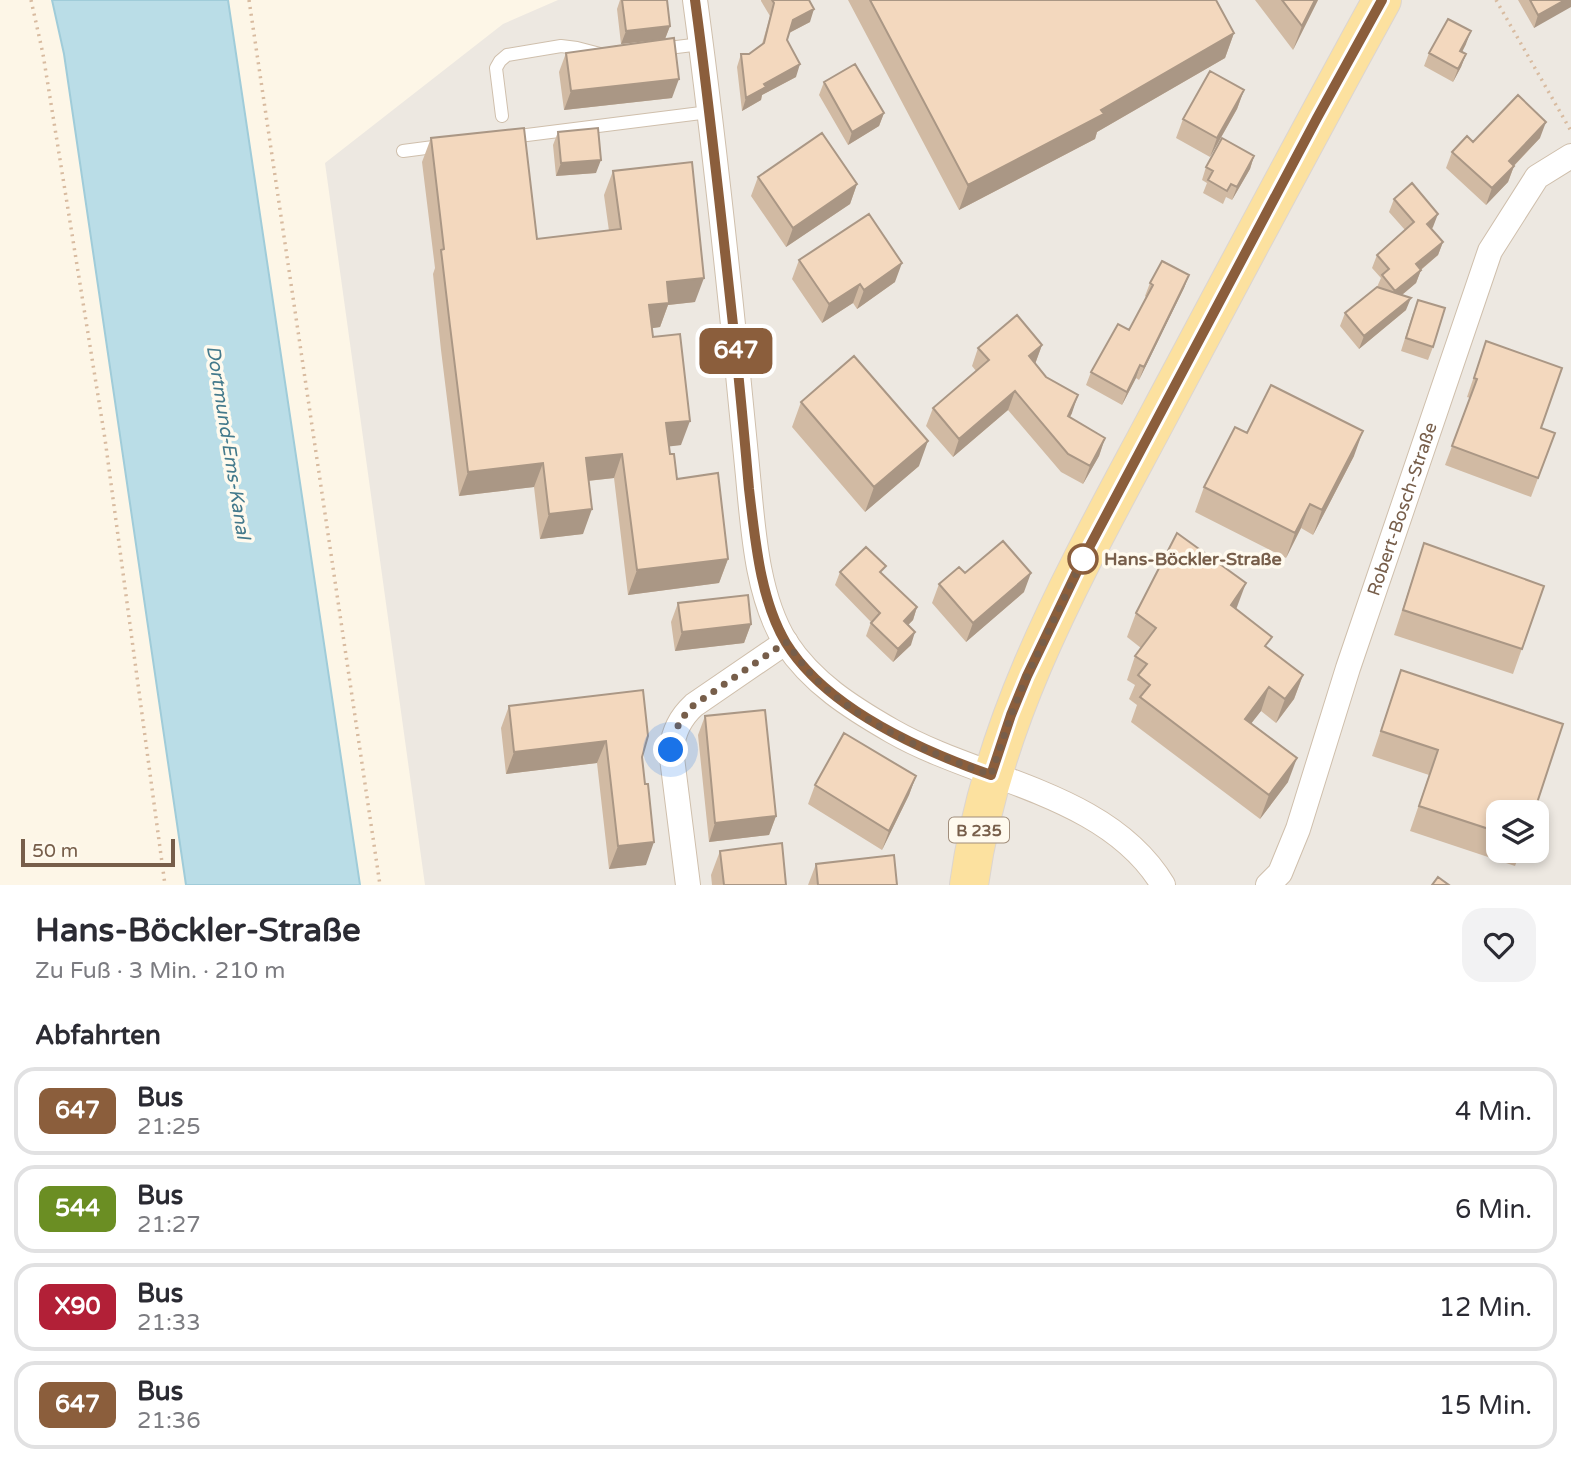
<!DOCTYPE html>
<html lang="de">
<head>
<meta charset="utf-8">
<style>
	body { margin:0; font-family:"Varela Round",sans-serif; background:#f2f2f3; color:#2b2b33; height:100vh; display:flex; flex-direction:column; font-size:26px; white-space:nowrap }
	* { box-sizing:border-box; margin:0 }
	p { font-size:23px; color:#7c7c81 }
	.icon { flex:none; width:38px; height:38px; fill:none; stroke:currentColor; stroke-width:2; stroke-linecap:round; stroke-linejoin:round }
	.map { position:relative; height:885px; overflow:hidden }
	.sheet { display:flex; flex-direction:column; background:#fff; flex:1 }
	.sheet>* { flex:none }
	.badge { padding:0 14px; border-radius:10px; font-size:24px; line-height:46px }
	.controls { position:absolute; left:1486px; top:800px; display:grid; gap:14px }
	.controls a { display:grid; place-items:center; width:63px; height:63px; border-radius:14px; background:#fff; box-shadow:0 4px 10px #0003; font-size:35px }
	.scale { position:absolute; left:21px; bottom:18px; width:154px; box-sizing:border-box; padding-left:7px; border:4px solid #775e4a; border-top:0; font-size:19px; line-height:24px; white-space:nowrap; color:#775e4a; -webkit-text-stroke:5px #fffaee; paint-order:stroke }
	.you { position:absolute; width:35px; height:35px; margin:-18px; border:5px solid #fff; border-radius:50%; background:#1a73e8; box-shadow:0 0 0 10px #1a73e833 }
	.map>.badge { position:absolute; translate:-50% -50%; box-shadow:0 0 0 4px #fff }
	h2 { padding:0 35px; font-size:26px; line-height:63px }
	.round { display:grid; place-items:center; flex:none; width:74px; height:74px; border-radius:21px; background:#f2f2f3 }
	.summary { display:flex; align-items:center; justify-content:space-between; height:119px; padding:0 35px }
	h1 { font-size:33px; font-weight:800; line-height:52px }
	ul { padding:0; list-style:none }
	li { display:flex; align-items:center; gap:21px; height:88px; margin:0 14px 10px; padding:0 21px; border:4px solid #e1e1e2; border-radius:21px }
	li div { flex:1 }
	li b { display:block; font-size:26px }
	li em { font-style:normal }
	li .badge { min-width:77px; font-weight:700; text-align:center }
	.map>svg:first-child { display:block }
	.industrial { fill:#ede8e1; fill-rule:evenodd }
	.water { fill:#badde7; stroke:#a0ccd9; stroke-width:2 }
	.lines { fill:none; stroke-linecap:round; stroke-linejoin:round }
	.service-casing { stroke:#cfbfac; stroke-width:14 }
	.minor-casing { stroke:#cfbfac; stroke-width:26 }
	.primary-casing { stroke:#dcd5d0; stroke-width:40 }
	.path { stroke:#d8bba0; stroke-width:3.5; stroke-dasharray:2 5; stroke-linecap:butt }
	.service { stroke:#fff; stroke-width:12 }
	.minor { stroke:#fff; stroke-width:24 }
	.primary { stroke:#fce19f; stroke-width:38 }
	.wall { fill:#d1baa3 }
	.shaded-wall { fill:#aa9785 }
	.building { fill:#f3d8be; stroke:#aa9785; stroke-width:2 }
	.line-casing { stroke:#fff; stroke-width:16 }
	.line { stroke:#8b5e3c; stroke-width:10 }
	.walk { stroke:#775e4a; stroke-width:7; stroke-dasharray:0 12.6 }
	.stop-dot { fill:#fff; stroke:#8b5e3c; stroke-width:3.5 }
	.labels { text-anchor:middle; stroke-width:7; stroke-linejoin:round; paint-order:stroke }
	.shield { fill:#fffaee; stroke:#a08d7b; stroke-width:2 }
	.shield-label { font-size:16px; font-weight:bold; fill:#775e4a }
	.street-label { font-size:18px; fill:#775e4a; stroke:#fffaee }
	.stop-label { font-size:18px; font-weight:bold; fill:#775e4a; stroke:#fffaee; text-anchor:start }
	.water-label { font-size:19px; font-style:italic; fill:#43798b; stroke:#fffaee }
</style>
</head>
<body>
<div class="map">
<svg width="1571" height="885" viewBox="0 0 1571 885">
	<rect width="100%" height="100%" fill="#fdf6e7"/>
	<path class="industrial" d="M558 0H1571V885H425L325 163 503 24ZM1498 812H1536V850H1498Z"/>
	<path class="water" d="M52 0H228L360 885H186L64 54Z"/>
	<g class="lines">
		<g class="service-casing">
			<path id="service" d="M660 49 701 44
				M502 116 496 68 500 61 507 55 561 46 577 48 600 54
				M511 137 709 112
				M403 151 441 146"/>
		</g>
		<g class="minor-casing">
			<g id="minor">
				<path d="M695 0C711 118 724 236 736 354 740 395 744 435 748 476 753 529 757 597 786 643 812 683 852 708 892 731 979 781 1108 793 1163 885"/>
				<path d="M688 885 671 750C674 731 680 718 694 705L786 642"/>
				<path id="s1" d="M1268 885 1280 873 1298 829 1348 668 1490 251 1537 177 1571 156"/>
			</g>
		</g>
		<g class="primary-casing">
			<path id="primary" d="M969 885C992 713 1081 562 1161 411 1234 274 1307 136 1382 0"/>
		</g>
		<path class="path" d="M31 0 43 54 105 439 165 885
			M249 0 380 885
			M1496 0 1571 131"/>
		<use href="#service" class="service"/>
		<use href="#minor" class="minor"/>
		<use href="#primary" class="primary"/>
	</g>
	<path class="wall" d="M620 0H667L670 26 665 39 672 98 564 110 559 72 566 53 648 41 621 44 617 9Z
		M761 0H809L810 22 789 33 787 40 796 77 762 95 761 100 742 111 737 67 741 54H749L762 44 770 16 761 1Z
		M848 0H1216L1234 33 1225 58 1097 132 1095 139 959 210Z
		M1255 0H1318L1293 50Z
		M1518 0H1571L1534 28Z
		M1466 44 1462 52 1466 54 1461 67 1453 82 1424 66 1429 53Z
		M824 82 884 113 879 126 848 145 819 95Z
		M1244 90 1237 109 1210 157 1176 138 1183 119Z
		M558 132 596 173 556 176 553 145Z
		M431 138 537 239 609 231 604 195 613 171 695 302 668 305 660 327 652 328 653 337 681 445 669 446 670 454 677 479 728 559 719 583 628 595 614 478 588 481 583 534 540 539 534 487 459 496 441 350 433 274 435 268 422 162Z
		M1540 138 1514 166 1508 182 1486 205 1446 168 1452 152 1473 142Z
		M1254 156 1250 169 1232 200 1226 197 1223 204 1203 193 1207 183 1202 180 1206 167Z
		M758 177 857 184 850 204 786 247 751 196Z
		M1394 199 1433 227 1432 229 1443 242 1438 255 1421 270 1416 283 1402 295 1406 310 1359 349 1340 326 1345 313 1377 287 1381 278 1372 268 1377 255 1405 230 1389 212Z
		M799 260 895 282 857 309 853 303 822 323 792 279Z
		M1189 275 1184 288 1139 380 1136 378 1122 405 1086 385 1091 372 1129 330 1146 297 1145 296 1150 283Z
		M1413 313 1433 347 1428 360 1401 351Z
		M1486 341 1541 428 1555 433 1531 497 1445 465 1470 398 1467 397Z
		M1042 345 1035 364 1072 413 1070 417 1105 438 1099 456 1083 484 1061 472 1008 410 953 457 926 426 933 408 976 371 972 366 978 348Z
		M801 402 919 466 865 512 792 427Z
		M1247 433 1354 456 1313 535 1301 528 1286 558 1195 512 1204 487Z
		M1424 543 1544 586 1513 674 1394 635Z
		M840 572 883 574 917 607 913 620 908 625 911 645 893 662 866 636 871 622 835 585Z
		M965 573 1024 592 966 642 932 603 939 584Z
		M678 603 751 624 744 643 675 651 671 622Z
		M1237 607 1236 609 1268 648 1303 675 1294 699 1276 723 1261 711 1251 723 1288 782 1260 819 1131 722 1137 705 1129 699 1135 685 1127 680 1135 656 1141 648 1127 637 1136 613Z
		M1401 670 1498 812V850H1521L1515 866 1410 831 1429 775 1372 756Z
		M643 690 642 757 645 784 646 865 609 869 597 763 506 774 501 728 509 706Z
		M705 716 776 816 769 835 709 842 698 735Z
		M916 776 909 795 882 850 808 804 815 785Z
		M720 851 786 885H712L711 875Z
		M816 864 897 885H808Z"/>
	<path class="shaded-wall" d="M1315 0H1318L1293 50 1302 26Z
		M1565 0H1571V7L1534 28 1538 15Z
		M814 9 810 22 789 33 793 20Z
		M670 26 665 39 621 44 626 31Z
		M1471 31 1466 44 1456 64 1460 51Z
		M1234 33 1225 58 1097 132 1095 139 959 210 968 185 1101 110Z
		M1466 54 1461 67 1453 82 1458 69Z
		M800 64 796 77 762 95 761 100 742 111 746 98 764 84Z
		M679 79 672 98 564 110 571 91Z
		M1244 90 1237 109 1210 157 1217 138Z
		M884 113 879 126 848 145 852 132Z
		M1546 122 1540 138 1503 177 1509 161Z
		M1254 156 1250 169 1232 200 1237 187Z
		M601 160 596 173 556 176 561 163Z
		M1514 166 1508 182 1486 205 1492 188Z
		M857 184 850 204 786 247 793 228Z
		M1438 214 1433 227 1422 237 1427 224Z
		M1443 242 1438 255 1412 277 1416 264Z
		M902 263 895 282 857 309 864 290Z
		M1421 270 1416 283 1391 304 1395 291Z
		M1189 275 1184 288 1139 380 1144 367Z
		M704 278 695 302 668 305 660 327 640 330 649 305 667 282Z
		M860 284 853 303 822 323 829 304Z
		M1411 298 1406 310 1359 349 1364 336Z
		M1042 345 1035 364 1029 356Z
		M1140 365 1136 378 1122 405 1127 392Z
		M1015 391 1008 410 953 457 959 439Z
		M1078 395 1072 413 1061 434 1068 416Z
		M690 421 681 445 657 448 666 423Z
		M1363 431 1354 456 1313 535 1322 510Z
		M1105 438 1099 456 1083 484 1090 466Z
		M928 441 919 466 865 512 874 487Z
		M622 454 614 478 577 482 586 458Z
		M543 463 534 487 459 496 468 472Z
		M1310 504 1301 528 1286 558 1295 533Z
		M592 509 583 534 540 539 549 514Z
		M728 559 719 583 628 595 637 570Z
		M1031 573 1024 592 966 642 973 623Z
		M1246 583 1237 607 1222 629 1231 605Z
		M917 607 913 620 899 634 904 621Z
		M751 624 744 643 675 651 682 632Z
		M915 632 911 645 893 662 898 649Z
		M1303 675 1294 699 1276 723 1285 699Z
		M1269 687 1261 711 1236 743 1245 719Z
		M606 741 597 763 506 774 514 752Z
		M1297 758 1288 782 1260 819 1269 795Z
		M916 776 909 795 882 850 889 831Z
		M776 816 769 835 709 842 715 823Z
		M654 842 646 865 609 869 618 846Z"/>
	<path class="building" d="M622 0H667L670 26 626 31Z
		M772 0H809L814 9 793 20 787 40 800 64 764 84 766 87 746 98 741 54H749L764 43 774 3Z
		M870 0H1216L1234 33 1101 110 1104 114 968 185Z
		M1282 0H1315L1302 26Z
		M1530 0H1565L1538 15Z
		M1448 19 1471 31 1460 51 1466 54 1458 69 1429 53Z
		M674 38 679 79 571 91 566 53Z
		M855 64 884 113 852 132 824 82Z
		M1210 71 1244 90 1217 138 1183 119Z
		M1518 95 1546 122 1509 161 1514 166 1492 188 1452 152 1467 136 1473 142Z
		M524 128 537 239 621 229 613 171 692 162 704 278 667 282 669 303 649 305 653 337 680 334 690 421 666 423 670 454H674L677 479 718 473 728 559 637 570 622 454 586 458 592 509 549 514 543 463 468 472 450 326 441 250 444 249 431 138Z
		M598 128 601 160 561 163 558 132Z
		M822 133 857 184 793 228 758 177Z
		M1222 138 1254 156 1237 187 1231 184 1227 191 1208 180 1213 171 1206 167Z
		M1412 183 1438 214 1427 224 1443 242 1416 264 1421 270 1395 291 1382 275 1389 269 1377 255 1414 222 1394 199Z
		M869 214 902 263 864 290 860 284 829 304 799 260Z
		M1162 261 1189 275 1144 367 1140 365 1127 392 1091 372 1118 324 1129 330 1153 285 1150 283Z
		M1377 287 1411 298 1364 336 1345 313Z
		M1418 300 1445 308 1433 347 1406 338Z
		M1017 315 1042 345 1029 356 1046 377 1078 395 1068 416 1105 438 1090 466 1068 454 1015 391 959 439 933 408 989 360 978 348Z
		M1486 341 1562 368 1541 428 1555 433 1538 478 1452 446 1477 379 1474 378Z
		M854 356 928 441 874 487 801 402Z
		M1271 385 1363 431 1322 510 1310 504 1295 533 1204 487 1235 427 1247 433Z
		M1177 533 1246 583 1231 605 1272 637 1265 646 1303 675 1285 699 1269 687 1245 719 1297 758 1269 795 1140 697 1150 685 1138 675 1147 664 1135 656 1156 628 1136 613Z
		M1003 541 1031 573 973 623 939 584 959 567 965 573Z
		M1424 543 1544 586 1522 649 1403 610Z
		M866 547 886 566 880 572 917 607 904 621 915 632 898 649 871 623 880 613 840 572Z
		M748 595 751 624 682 632 678 603Z
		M1401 670 1563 724 1534 812H1498V832L1419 806 1438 750 1381 731Z
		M643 690 648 736 642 757 645 784H648L654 842 618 846 606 741 514 752 509 706Z
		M765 710 776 816 715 823 705 716Z
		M844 733 916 776 889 831 815 785Z
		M782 843 786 885H724L720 851Z
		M894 855 897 885H818L816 864Z
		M1438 877 1449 885H1432Z"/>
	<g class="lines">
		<g class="line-casing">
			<path id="line" d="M695 0C711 117 723 235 736 352 741 398 745 444 749 489 755 538 760 600 786 643 827 709 920 750 991 775L1011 715 1027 676 1084 557 1317 118 1382 0"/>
		</g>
		<use href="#line" class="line"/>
		<path class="walk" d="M671 750C674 731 680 718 694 705L786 642C795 653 803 666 813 676 858 723 931 754 991 775L1011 715 1027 676 1084 557 1083 559"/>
	</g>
	<circle class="stop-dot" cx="1083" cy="559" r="14"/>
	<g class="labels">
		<rect class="shield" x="949" y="817.5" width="60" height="25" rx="5"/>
		<g class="shield-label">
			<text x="979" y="836">B 235</text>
		</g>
		<g class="street-label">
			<text dy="6" stroke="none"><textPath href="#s1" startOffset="401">Robert-Bosch-Straße</textPath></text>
		</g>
		<g class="stop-label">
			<text x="1104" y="565">Hans-Böckler-Straße</text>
		</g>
		<g class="water-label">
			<text transform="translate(229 442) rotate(81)" y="7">Dortmund-Ems-Kanal</text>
		</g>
	</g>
</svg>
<div class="controls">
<a><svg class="icon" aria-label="layers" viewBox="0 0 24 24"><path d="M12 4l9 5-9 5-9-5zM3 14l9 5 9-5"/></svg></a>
</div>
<div class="scale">50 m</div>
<div class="you" style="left:671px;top:750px"></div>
<b class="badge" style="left:736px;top:351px;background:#8b5e3c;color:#fff">647</b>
</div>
<section class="sheet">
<div class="summary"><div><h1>Hans-Böckler-Straße</h1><p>Zu Fuß · 3 Min. · 210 m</p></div><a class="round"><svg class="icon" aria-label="heart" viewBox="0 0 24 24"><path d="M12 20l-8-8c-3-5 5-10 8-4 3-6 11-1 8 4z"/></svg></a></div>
<h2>Abfahrten</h2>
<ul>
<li><span class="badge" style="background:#8b5e3c;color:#fff">647</span><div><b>Bus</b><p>21:25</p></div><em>4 Min.</em></li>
<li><span class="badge" style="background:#6b8e23;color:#fff">544</span><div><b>Bus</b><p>21:27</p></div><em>6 Min.</em></li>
<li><span class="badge" style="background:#b22037;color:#fff">X90</span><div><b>Bus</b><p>21:33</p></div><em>12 Min.</em></li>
<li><span class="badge" style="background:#8b5e3c;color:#fff">647</span><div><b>Bus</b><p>21:36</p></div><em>15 Min.</em></li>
</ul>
</section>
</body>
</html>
